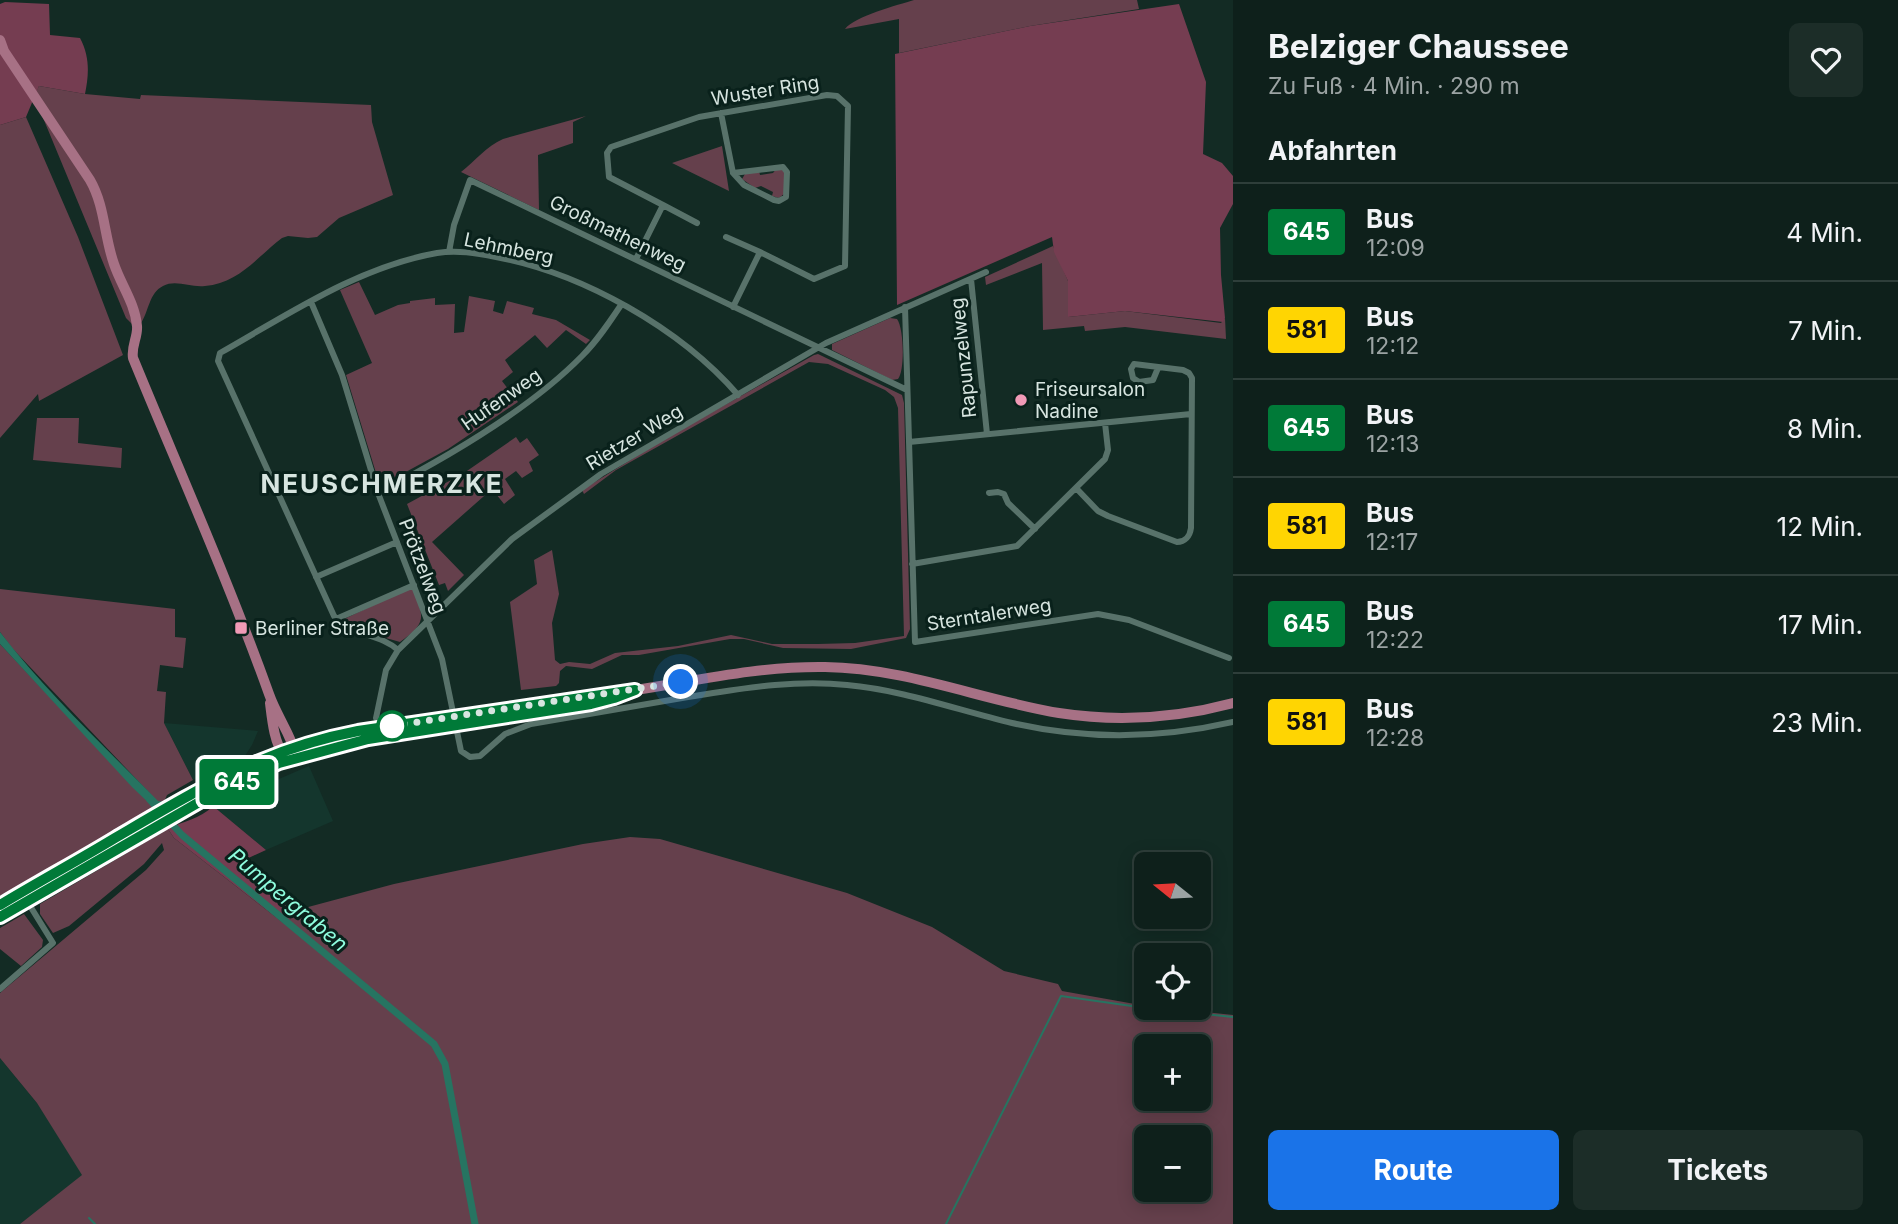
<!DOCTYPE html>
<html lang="de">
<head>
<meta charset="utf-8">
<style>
	body { margin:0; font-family:Inter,sans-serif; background:#1c2d28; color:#f1f3f6; height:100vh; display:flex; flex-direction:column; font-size:26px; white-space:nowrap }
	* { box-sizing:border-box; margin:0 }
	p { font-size:23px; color:#9ba3a3 }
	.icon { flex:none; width:38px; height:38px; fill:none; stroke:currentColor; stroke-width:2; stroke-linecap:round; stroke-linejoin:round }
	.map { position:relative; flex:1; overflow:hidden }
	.details { display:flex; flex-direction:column; background:#0e201b; width:665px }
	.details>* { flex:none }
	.badge { padding:0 14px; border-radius:5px; font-size:24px; line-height:46px }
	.needle { width:46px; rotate:288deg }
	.controls { position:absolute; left:1134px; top:852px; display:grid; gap:14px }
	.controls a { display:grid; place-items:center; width:77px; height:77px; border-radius:10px; background:#0e201b; box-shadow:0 4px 18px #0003,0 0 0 2px #2e3e3a; font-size:35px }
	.you { position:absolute; width:35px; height:35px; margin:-18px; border:5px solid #fff; border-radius:50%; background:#1a73e8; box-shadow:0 0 0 10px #1a73e833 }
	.map>.badge { position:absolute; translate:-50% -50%; box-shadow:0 0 0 4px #fff }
	h2 { padding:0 35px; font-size:26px; line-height:63px }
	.round { display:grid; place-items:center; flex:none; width:74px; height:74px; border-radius:10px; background:#1c2d28 }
	.summary { display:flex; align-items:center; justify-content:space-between; height:119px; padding:0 35px }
	h1 { font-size:33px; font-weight:700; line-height:52px }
	.button { display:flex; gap:14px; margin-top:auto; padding:14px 35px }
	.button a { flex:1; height:80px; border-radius:10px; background:#1a73e8; color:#fff; font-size:28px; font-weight:700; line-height:80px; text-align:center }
	.button a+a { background:#1c2d28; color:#f1f3f6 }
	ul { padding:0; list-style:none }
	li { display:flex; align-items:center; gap:21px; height:98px; padding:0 35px; border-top:2px solid #2e3e3a }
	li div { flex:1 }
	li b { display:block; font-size:26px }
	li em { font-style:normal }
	li .badge { min-width:77px; font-weight:700; text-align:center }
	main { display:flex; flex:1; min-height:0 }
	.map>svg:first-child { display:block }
	.built { fill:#14362d }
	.green { fill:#65404c; fill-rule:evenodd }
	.forest { fill:#753d51 }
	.water { fill:#267461 }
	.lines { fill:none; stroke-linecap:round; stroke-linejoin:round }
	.stream { stroke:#267461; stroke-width:2 }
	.canal { stroke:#267461; stroke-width:7 }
	.street { stroke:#58726a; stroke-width:6 }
	.primary { stroke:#a77185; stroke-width:10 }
	.line-casing { stroke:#fff; stroke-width:16 }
	.line { stroke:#007a38; stroke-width:10 }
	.walk { stroke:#d7e5e0; stroke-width:7; stroke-dasharray:0 12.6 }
	.poi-dot { fill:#f09ab6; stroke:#09211b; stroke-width:2.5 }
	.stop-dot { fill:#fff; stroke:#007a38; stroke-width:3.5 }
	.labels { text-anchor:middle; stroke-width:6; stroke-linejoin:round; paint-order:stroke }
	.street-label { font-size:19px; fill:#d7e5e0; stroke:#09211b }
	.poi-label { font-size:19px; fill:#d7e5e0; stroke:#09211b; text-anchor:start }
	.water-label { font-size:21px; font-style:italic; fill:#8efdde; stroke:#09211b }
	.district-label { font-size:26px; font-weight:bold; letter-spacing:2px; fill:#d7e5e0; stroke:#09211b }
</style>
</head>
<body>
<main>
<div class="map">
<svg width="1233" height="1224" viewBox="0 0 1233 1224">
	<rect width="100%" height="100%" fill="#132b24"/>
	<path class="built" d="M164 723 258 731 252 745 241 762 231 767 228 764 193 780Z
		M309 766 333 821 266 850 214 807Z
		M0 1058 37 1103 83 1175 20 1224H0Z"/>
	<path class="green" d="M914 0H1137L1139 9 1030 26 899 53V19L845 29C855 16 898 5 914 0Z
		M39 86 85 94 140 99 141 95 371 105 372 122 393 195 339 218 317 237 308 238 288 236 282 238C257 257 239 283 205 286 191 288 176 279 163 286 149 293 149 311 141 323L132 324 126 318 41 113 34 96Z
		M586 116 573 122V143L538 155 539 210 461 172C475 161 487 146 503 139Z
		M26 117 78 237 123 355 39 401 38 394 0 438V125Z
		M722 146 729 191 672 163Z
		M777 168 782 170 785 173 784 194 779 198 772 196 773 192 761 186 755 188 742 179 745 174 759 171 760 175 773 173Z
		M1053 246 1068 281V317L1125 311 1221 323 1225 318 1226 339 1125 327 1085 331 1084 326 1043 330 1042 263 986 285 985 277Z
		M359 282 375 315 398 305 410 303V301L435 298V305L455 304 454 333 464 332 469 296 495 301 493 311 503 314 507 301 534 308 532 314 556 320 590 340 586 344 566 330 547 348 535 335 505 360 513 372 502 381 518 402 448 449 380 486 346 375 372 363 340 290Z
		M890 318 897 319C904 328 905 371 898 379L892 380 832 350V344Z
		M818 354 902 395 904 403 910 629 906 638 851 649 783 648 744 639H730L639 655H622L592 669 566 666 560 671 559 683 556 686 521 690 510 602 537 584 534 560 552 550 559 594 552 623 555 660 560 664 569 662 590 664 615 653 678 646 731 635 772 644H818L855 643 904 636 898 408 894 397 885 390 828 364 809 362 616 470 584 494 582 490 666 438 814 355Z
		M37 418H79L78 443 122 448 121 468 33 460Z
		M516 437 520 443 527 438 539 455 529 462 533 471 522 478 516 471 505 479 515 495 504 504 492 489 432 542 464 575 448 591 445 583 439 585 407 504 464 473Z
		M412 587C423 616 429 622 400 642L351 628 342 620Z
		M0 589 175 609V637L186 638 183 668 160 665 157 691 166 692 164 723 193 780 167 795 164 802H158L12 648 0 632Z
		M0 644 154 808 0 897Z
		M168 829 174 838 286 925 297 910 394 884 583 844 630 837 660 839 847 893 932 927 1004 971 1058 984 1062 991 1146 1006V1008H1167L1233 1015V1224H20L82 1175 37 1103 0 1058V993L146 870 164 850 162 843 144 864 69 926 53 933 40 914V904ZM1146 1046H1199V1099H1146ZM1146 1138H1199V1190H1146Z
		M24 914 43 940 42 947 21 966 0 949V928Z"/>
	<path class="forest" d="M5 2 49 4 50 35 80 38C90 57 89 74 85 94L39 86 26 117 0 125V4Z
		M1179 4 1206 82 1203 154 1222 163 1233 176V204L1220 228 1221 275 1225 318 1223 322 1125 311 1068 317V281L1054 252 1052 237 897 305 895 54 1030 26Z
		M213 806 266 850 240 862 297 910 286 925 174 838 168 829C183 821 200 819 213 806Z"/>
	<path class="water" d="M0 632C46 692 105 747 158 801L164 802 154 808 132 787 0 644Z"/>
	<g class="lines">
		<path class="stream" d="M1147 1008 1233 1017
			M89 1218 95 1224
			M946 1224 1061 996 1146 1008"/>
		<path class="canal" d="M150 800 182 835 434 1044 445 1064 475 1224"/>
		<path class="street" d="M721 113 733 173 783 167 787 172 786 197 779 201 774 200 744 185 733 173
			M663 205 697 223
			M726 237 760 252 733 307
			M449 252 454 225 470 180 907 390
			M636 259 663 205 609 177 607 153 611 147 699 117 827 95 837 96 848 106 845 266 814 279 760 252
			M971 279 987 434
			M311 302 342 375 378 493 442 659 461 751 470 757 480 756 505 734 531 724C583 715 636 706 688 697 740 689 793 679 847 685 903 690 957 710 1012 723 1086 740 1159 739 1233 722
			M905 307 915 642 1098 614 1129 620 1229 658
			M909 442 1191 414
			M1076 488 1098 511 1108 516 1177 542C1185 542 1190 536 1191 528L1192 378 1189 373 1183 370 1134 364 1131 369 1133 378 1139 382 1153 380 1158 368
			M378 493C446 458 528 411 582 356 597 341 609 323 621 305
			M989 493 998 492 1004 494 1008 503 1035 529
			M912 564 1017 546 1105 459 1108 450 1105 423
			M316 577 397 542
			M336 619 414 585
			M398 650C379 633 351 636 334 616L218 361 220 353C289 314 358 267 437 253 457 250 476 253 496 257 582 273 680 328 738 395
			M376 718 386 670 398 650 512 539 601 474 826 343 986 272
			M0 989 53 943 27 901"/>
		<path class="primary" d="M0 40 4 51 90 180C105 206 104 236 114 264 121 285 135 303 137 326 138 337 131 346 133 358 179 470 228 580 269 694 277 717 291 734 297 758
			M270 703C272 719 274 743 284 755
			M174 817 205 787 241 768 303 744 357 731C450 717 543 703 636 690 699 680 761 666 825 667 906 668 981 700 1059 713 1117 722 1177 718 1233 703
			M0 917 215 793 279 763 368 739 591 704 618 697"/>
	</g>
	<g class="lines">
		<g class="line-casing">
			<path id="line" d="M0 905C38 882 77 861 115 838 197 790 263 749 358 731L635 690 614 698 591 704 368 739 279 763 215 793 0 917"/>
		</g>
		<use href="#line" class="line"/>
		<path class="walk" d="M392 726 681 682"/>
	</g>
	<g class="poi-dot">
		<circle cx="1021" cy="400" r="7"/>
		<rect x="234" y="621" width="14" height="14" rx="3.5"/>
	</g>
	<circle class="stop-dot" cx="392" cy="726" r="14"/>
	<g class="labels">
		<g class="street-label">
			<text transform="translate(765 90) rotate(-9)" y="7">Wuster Ring</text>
			<text transform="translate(618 233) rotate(26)" y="7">Großmathenweg</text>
			<text transform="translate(509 248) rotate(12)" y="7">Lehmberg</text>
			<text transform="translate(963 358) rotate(-96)" y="7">Rapunzelweg</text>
			<text transform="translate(501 399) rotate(-35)" y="7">Hufenweg</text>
			<text transform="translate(634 437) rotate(-31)" y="7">Rietzer Weg</text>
			<text transform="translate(423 566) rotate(69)" y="7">Prötzelweg</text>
			<text transform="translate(989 614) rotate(-9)" y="7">Sterntalerweg</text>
		</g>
		<g class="poi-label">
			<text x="1035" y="396">Friseursalon<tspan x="1035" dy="22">Nadine</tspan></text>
			<text x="255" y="635">Berliner Straße</text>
		</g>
		<g class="water-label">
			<text transform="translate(288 900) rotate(40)" y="7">Pumpergraben</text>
		</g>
		<g class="district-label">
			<text x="382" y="493">NEUSCHMERZKE</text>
		</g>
	</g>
</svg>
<div class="controls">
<a><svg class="needle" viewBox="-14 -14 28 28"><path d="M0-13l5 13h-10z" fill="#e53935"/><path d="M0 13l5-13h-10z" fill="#9ba3a3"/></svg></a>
<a><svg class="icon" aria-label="locate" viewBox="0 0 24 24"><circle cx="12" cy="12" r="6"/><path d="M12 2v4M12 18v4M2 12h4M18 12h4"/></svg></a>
<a>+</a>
<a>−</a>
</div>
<div class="you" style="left:681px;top:682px"></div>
<b class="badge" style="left:237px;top:782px;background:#007a38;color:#fff">645</b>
</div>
<section class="details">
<div class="summary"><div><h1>Belziger Chaussee</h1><p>Zu Fuß · 4 Min. · 290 m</p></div><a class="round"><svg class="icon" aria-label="heart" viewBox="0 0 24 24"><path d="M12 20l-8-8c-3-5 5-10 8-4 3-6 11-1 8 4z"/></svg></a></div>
<h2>Abfahrten</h2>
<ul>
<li><span class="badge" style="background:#007a38;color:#fff">645</span><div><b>Bus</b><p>12:09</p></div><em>4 Min.</em></li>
<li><span class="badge" style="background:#ffd502;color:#111">581</span><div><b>Bus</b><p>12:12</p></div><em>7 Min.</em></li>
<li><span class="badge" style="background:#007a38;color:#fff">645</span><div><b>Bus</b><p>12:13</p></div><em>8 Min.</em></li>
<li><span class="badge" style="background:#ffd502;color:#111">581</span><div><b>Bus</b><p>12:17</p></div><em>12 Min.</em></li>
<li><span class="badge" style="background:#007a38;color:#fff">645</span><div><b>Bus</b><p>12:22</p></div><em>17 Min.</em></li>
<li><span class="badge" style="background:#ffd502;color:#111">581</span><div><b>Bus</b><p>12:28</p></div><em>23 Min.</em></li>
</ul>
<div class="button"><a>Route</a><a>Tickets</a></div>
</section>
</main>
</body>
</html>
